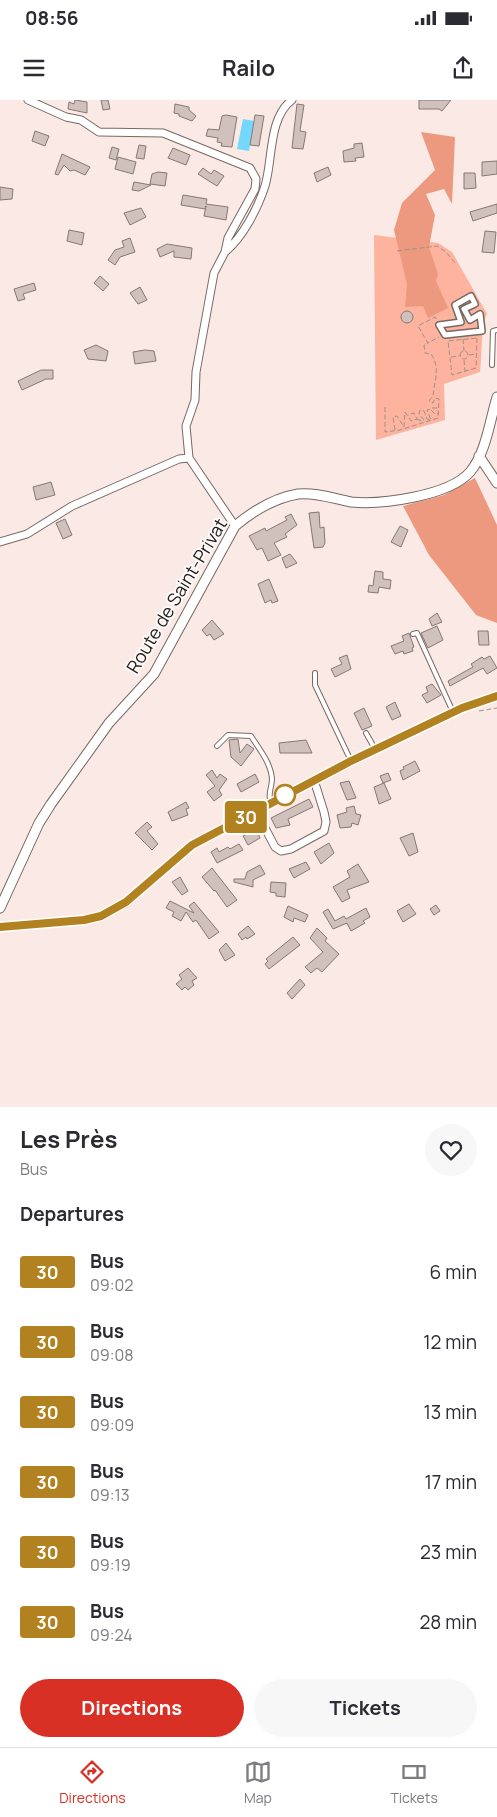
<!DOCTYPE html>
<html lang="en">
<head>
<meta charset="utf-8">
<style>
	body { margin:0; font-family:Manrope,sans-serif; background:#f7f7f7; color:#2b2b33; height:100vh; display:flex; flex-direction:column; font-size:19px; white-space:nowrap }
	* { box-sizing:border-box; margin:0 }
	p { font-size:16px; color:#7c7c81 }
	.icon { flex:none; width:28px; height:28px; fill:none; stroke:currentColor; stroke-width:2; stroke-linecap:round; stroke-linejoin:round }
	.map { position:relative; height:1007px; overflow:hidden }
	.sheet { display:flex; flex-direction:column; background:#fff; flex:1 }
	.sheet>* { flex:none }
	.badge { padding:0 10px; border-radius:4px; font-size:18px; line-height:32px }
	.map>.badge { position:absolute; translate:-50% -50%; box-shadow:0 0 0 2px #fff }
	h2 { padding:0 20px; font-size:19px; line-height:45px }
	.round { display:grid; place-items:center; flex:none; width:52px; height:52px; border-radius:26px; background:#f7f7f7 }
	.summary { display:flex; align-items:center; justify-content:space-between; height:85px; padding:0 20px }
	h1 { font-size:24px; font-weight:700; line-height:38px }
	.cta { display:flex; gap:10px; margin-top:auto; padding:10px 20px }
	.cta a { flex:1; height:58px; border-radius:30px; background:#d93025; color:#fff; font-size:20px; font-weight:700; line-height:58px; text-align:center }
	.cta a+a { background:#f7f7f7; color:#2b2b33 }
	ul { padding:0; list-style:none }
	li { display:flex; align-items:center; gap:15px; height:70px; padding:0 20px }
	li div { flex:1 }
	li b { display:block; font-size:19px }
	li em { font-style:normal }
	li .badge { min-width:55px; font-weight:700; text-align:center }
	.status { display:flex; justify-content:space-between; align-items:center; height:35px; padding:0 25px; background:#fff; direction:ltr }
	.status svg { height:14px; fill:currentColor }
	header { display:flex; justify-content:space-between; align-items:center; height:65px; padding:0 20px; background:#fff; font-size:22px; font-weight:700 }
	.dock { display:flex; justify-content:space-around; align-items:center; height:70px; border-top:1px solid #e1e1e2; background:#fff; font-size:14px; color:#7c7c81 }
	.dock a { display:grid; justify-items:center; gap:2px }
	.dock .current { color:#d93025 }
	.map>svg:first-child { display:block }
	.green { fill:#fdb39d }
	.forest { fill:#ed997f }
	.water { fill:#73d7fe }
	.building { fill:#d1c1bc; stroke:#867873 }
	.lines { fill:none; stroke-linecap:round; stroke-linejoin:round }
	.service-casing { stroke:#776964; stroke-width:6 }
	.pedestrian-casing { stroke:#776964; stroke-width:8 }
	.minor-casing { stroke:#776964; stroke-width:9 }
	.tertiary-casing { stroke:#776964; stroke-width:11 }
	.path { stroke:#9e918e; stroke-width:1; stroke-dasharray:5 2.5; stroke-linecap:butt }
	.service { stroke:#fff; stroke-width:4 }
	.pedestrian { stroke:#fff; stroke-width:5 }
	.minor { stroke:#fff; stroke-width:7 }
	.tertiary { stroke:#fff; stroke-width:9 }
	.line-casing { stroke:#fff; stroke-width:11 }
	.line { stroke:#b28220; stroke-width:8 }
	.stop-dot { fill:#fff; stroke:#b28220; stroke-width:2.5 }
	.labels { text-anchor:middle; stroke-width:4; stroke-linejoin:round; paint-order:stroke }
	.street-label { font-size:18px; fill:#211b19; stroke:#fdfaf9 }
</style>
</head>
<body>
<div class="status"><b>08:56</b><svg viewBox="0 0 49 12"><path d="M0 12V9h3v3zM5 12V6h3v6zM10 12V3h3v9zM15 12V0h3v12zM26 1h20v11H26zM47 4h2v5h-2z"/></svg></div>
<header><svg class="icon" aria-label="menu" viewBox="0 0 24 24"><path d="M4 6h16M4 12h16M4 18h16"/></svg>Railo<svg class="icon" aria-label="share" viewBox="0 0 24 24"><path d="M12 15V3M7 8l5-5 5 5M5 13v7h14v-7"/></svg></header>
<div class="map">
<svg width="497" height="1007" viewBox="0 0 497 1007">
	<rect width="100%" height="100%" fill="#fae9e4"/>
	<path class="green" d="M374 135 438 143 452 152 487 214C481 223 482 258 480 272L444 284 445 320 376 340Z"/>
	<path class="forest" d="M421 32 455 37 452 104 444 89 426 94 435 115 429 147 438 174 436 181 448 208 428 218 423 206 405 207 407 184 394 130 402 103 435 70Z
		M475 378 497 425V523L476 515 429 455 403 406 444 395Z"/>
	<path class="water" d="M243 19 254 21 249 51 237 49Z"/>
	<path class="building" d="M75 0 87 2V13L68 9 69 2 74 4Z
		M101 0H108L110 9 103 10Z
		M419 0H451L442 11 439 9H419Z
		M175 4 189 7V10L196 16 192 21 179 16V14L174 13Z
		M297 4 304 5 300 31 306 32 303 49 292 48Z
		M226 15 237 17 232 47 221 46 222 43 217 42 218 38 206 36 208 29 219 30 222 16Z
		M255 15 264 16 259 46 250 45Z
		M35 31 49 36 45 46 32 41Z
		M362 43 364 57 355 58 356 61 344 62 343 51 354 48V44Z
		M139 45 146 46 144 59 136 58Z
		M112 47 119 49 116 60 109 58Z
		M173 48 190 55 186 65 168 58Z
		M62 54 90 67 85 75 74 70 70 71 64 65 58 75 55 74Z
		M118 57 136 62 133 74 115 69Z
		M497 61V74L482 76V62Z
		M328 67 331 75 317 82 314 73Z
		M203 68 211 74 214 70 224 76 217 86 198 74Z
		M158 72 167 73 165 86 150 84 152 74Z
		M464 73H475L476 88 464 89Z
		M134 82 151 85 139 91 132 90Z
		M0 87 13 89 12 99 0 100Z
		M183 95 207 99 206 104 228 107 226 120 204 116 206 106 205 109 181 105Z
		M497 104V113L473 121 470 112Z
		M141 108 146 117 130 125 124 113Z
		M69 130 84 133 82 145 67 141Z
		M485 131 496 132 494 153 482 152Z
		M130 138 135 152 120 157 115 165 108 160 115 150 124 147 122 141Z
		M167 144 192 148 191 159 174 157V151L160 157 157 149Z
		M100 176 109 184 103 191 94 183Z
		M34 183 36 190 23 194 25 199 18 201 14 189Z
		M140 187 147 200 138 204 130 193Z
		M401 217a6 6 0 1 1 12 0a6 6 0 1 1-12 0Z
		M96 245 108 251 106 261 88 259 84 250Z
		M145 250 154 251 156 261 135 264 133 252Z
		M41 270H53V279H46L22 290 18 281Z
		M51 382 55 395 36 400 33 387Z
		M319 412 320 428 324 427 325 443 323 447 314 448 309 413Z
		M291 414 297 425 285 434 287 437 274 443 281 455 268 461 262 448 257 450 249 436 265 428 266 431 287 420 285 417Z
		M65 419 72 435 63 439 56 423Z
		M400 426 408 430 401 447 391 442Z
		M290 454 297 463 286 468 282 458Z
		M375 471 383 472V479L391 480 390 489 379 487 378 493 368 492 369 485 373 486Z
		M269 479 278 501 272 503 271 500 265 503 258 484Z
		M437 513 442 522 432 526 429 519Z
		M212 520 224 534 214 540 210 534 207 536 202 530Z
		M437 526 443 540 428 548 421 533Z
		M478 531H488L489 545H479Z
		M409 533 414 547 412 548 413 551 404 554 403 551 395 554 391 546 404 541 402 536Z
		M347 555 351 569 335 577 331 569 342 564 339 558Z
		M490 556 497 568 487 574 483 568 450 586 448 581 473 567 471 564 482 557 484 559Z
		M432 584 441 595 427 603 422 595 428 592 426 587Z
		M395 602 401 616 392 620 386 607Z
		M364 608 372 626 362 630 354 613Z
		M238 639 240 653 247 644 254 649 241 666 231 657 229 640Z
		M306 640 312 653H280L279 643Z
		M415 661 420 671 403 680 400 671 404 669 403 667Z
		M212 670 217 678 220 674 227 679 219 690 222 695 214 701 207 692 215 686 206 675Z
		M388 673 391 680 383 683 380 676Z
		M255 674 259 682 241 692 237 684Z
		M349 681 356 698 347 700 340 683Z
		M384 683 391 699 379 704 374 687Z
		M309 699 313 707 288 719 290 725 276 728 271 718Z
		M186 702 189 708 186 709 188 715 172 721 168 712Z
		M354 706 356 714 361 715 358 725 352 723 351 727 340 728 337 715 347 712 346 708Z
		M147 722 152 727 147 731 158 744 152 750 135 733Z
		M256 729 260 738 248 745 243 736Z
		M413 733 418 752 409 756 400 738Z
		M329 743 334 753 321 764 314 752Z
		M239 744 243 750 217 763 211 752 217 748 219 752 228 747 230 749Z
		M306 762 310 769 294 778 289 769Z
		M358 764 369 782 347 790 350 798 342 802 333 787 350 777 347 771Z
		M260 765 265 774 253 780V787L234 782V779H245L247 772Z
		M212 768 237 800 227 807 215 790 214 791 202 777Z
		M180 777 188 791 182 795 172 782Z
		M271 782 286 783 285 797 276 796V793L270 792Z
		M170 801 194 813 189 806 194 802 219 832 209 839 196 820 193 822 186 812 181 821 172 816 174 812 166 808Z
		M409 804 416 814 403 822 397 811Z
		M436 805 440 811 434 815 430 809Z
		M288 806 308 815 305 822 294 818 293 822 284 817Z
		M366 808 370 817 363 821 365 823 351 831 347 823 333 829 323 812 328 809 335 821 344 816 346 819Z
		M248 826 255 834 247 839 246 837 242 840 238 834Z
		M317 828 327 838 325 841 339 854 322 872 317 868 311 873 305 867 323 852 310 838Z
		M293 837 300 845 269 869 265 864 268 861 266 859Z
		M226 843 235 855 225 861 219 850Z
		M188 868 197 878 192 881 194 885 188 890 185 887 182 890 176 884 182 879 179 875Z
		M300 879 305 885 292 899 287 893Z"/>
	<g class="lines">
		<g class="service-casing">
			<path id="service" d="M492 265 493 231 497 230
				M413 534 417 533 453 612
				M315 573V585L351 661
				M366 633 375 649
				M217 646 228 635 251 636C259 649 271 663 272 679 272 688 267 694 271 703"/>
		</g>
		<g class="pedestrian-casing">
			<path id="pedestrian" d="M471 196 475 204 464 209 470 220 480 214 482 231 445 235 439 225 461 222 455 205Z"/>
		</g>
		<g class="minor-casing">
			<path id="minor" d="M28 0 66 17 81 20 99 32 163 33 250 68 256 79 255 89 228 138 225 152 214 173 196 272 195 300 186 326 189 358 235 426
				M225 152C243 137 258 108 265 86 273 60 268 18 292 0
				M0 442 27 434 72 406 179 359 189 358
				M256 711 275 747 281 751 291 749 324 731 326 722 324 712 314 680
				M0 827 84 820 101 816 126 803 192 745 351 661 461 608 497 596"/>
		</g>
		<g class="tertiary-casing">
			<path id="tertiary" d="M479 356 497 383
				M0 808 39 723 51 704 109 623 154 574 235 426C253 411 274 398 298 394 315 392 335 399 351 402 381 405 449 396 470 372 486 353 490 320 497 297"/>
		</g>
		<path class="path" d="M397 151 437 146 446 152 456 164
			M436 219 435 217 418 226 428 243 439 237
			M477 238 476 268 452 275 448 241Z
			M463 239 464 251
			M460 255a4 4 0 1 1 8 0a4 4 0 1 1-8 0Z
			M469 255 477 254
			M451 257 459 256
			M464 260 465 271
			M385 307V332L400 330 438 318 439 299 435 298 433 303 429 301 433 296C434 282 441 268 431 254L425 253 424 245 428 243
			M437 308H432L431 310 435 314 439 313
			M417 319 421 321 424 320 419 314 420 310 424 311 427 319 431 320 427 310 431 309
			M395 330 393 317 397 316 404 327 405 312 411 321 417 319 414 313 408 315
			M479 611 497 608"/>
		<use href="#service" class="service"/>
		<use href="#pedestrian" class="pedestrian"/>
		<use href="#minor" class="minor"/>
		<use href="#tertiary" class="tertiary"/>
	</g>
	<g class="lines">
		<g class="line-casing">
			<path id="line" d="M0 827 84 820 101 816 126 802 192 745 351 661 462 608 497 596"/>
		</g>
		<use href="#line" class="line"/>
	</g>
	<circle class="stop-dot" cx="285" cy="695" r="10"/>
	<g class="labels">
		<g class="street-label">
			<text transform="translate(177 496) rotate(-59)" y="6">Route de Saint-Privat</text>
		</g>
	</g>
</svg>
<b class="badge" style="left:246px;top:717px;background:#b28220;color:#fff">30</b>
</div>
<section class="sheet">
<div class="summary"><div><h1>Les Près</h1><p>Bus</p></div><a class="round"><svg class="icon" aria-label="heart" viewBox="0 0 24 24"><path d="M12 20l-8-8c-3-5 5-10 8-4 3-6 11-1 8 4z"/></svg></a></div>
<h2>Departures</h2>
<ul>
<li><span class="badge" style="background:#b28220;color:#fff">30</span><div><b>Bus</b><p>09:02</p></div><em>6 min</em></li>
<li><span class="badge" style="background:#b28220;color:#fff">30</span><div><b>Bus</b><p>09:08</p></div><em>12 min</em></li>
<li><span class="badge" style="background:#b28220;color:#fff">30</span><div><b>Bus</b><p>09:09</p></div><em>13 min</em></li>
<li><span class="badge" style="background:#b28220;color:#fff">30</span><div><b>Bus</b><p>09:13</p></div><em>17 min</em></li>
<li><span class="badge" style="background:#b28220;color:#fff">30</span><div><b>Bus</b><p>09:19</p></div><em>23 min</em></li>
<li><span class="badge" style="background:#b28220;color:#fff">30</span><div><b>Bus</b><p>09:24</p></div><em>28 min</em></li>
</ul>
<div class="cta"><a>Directions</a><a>Tickets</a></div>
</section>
<nav class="dock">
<a class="current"><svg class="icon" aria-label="directions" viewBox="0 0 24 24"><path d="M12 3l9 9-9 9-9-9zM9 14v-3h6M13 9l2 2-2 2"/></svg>Directions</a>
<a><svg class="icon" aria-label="map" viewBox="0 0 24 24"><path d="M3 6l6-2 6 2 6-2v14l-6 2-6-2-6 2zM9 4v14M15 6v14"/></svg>Map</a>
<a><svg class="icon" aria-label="tickets" viewBox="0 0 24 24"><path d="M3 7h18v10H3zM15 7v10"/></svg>Tickets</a>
</nav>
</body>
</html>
